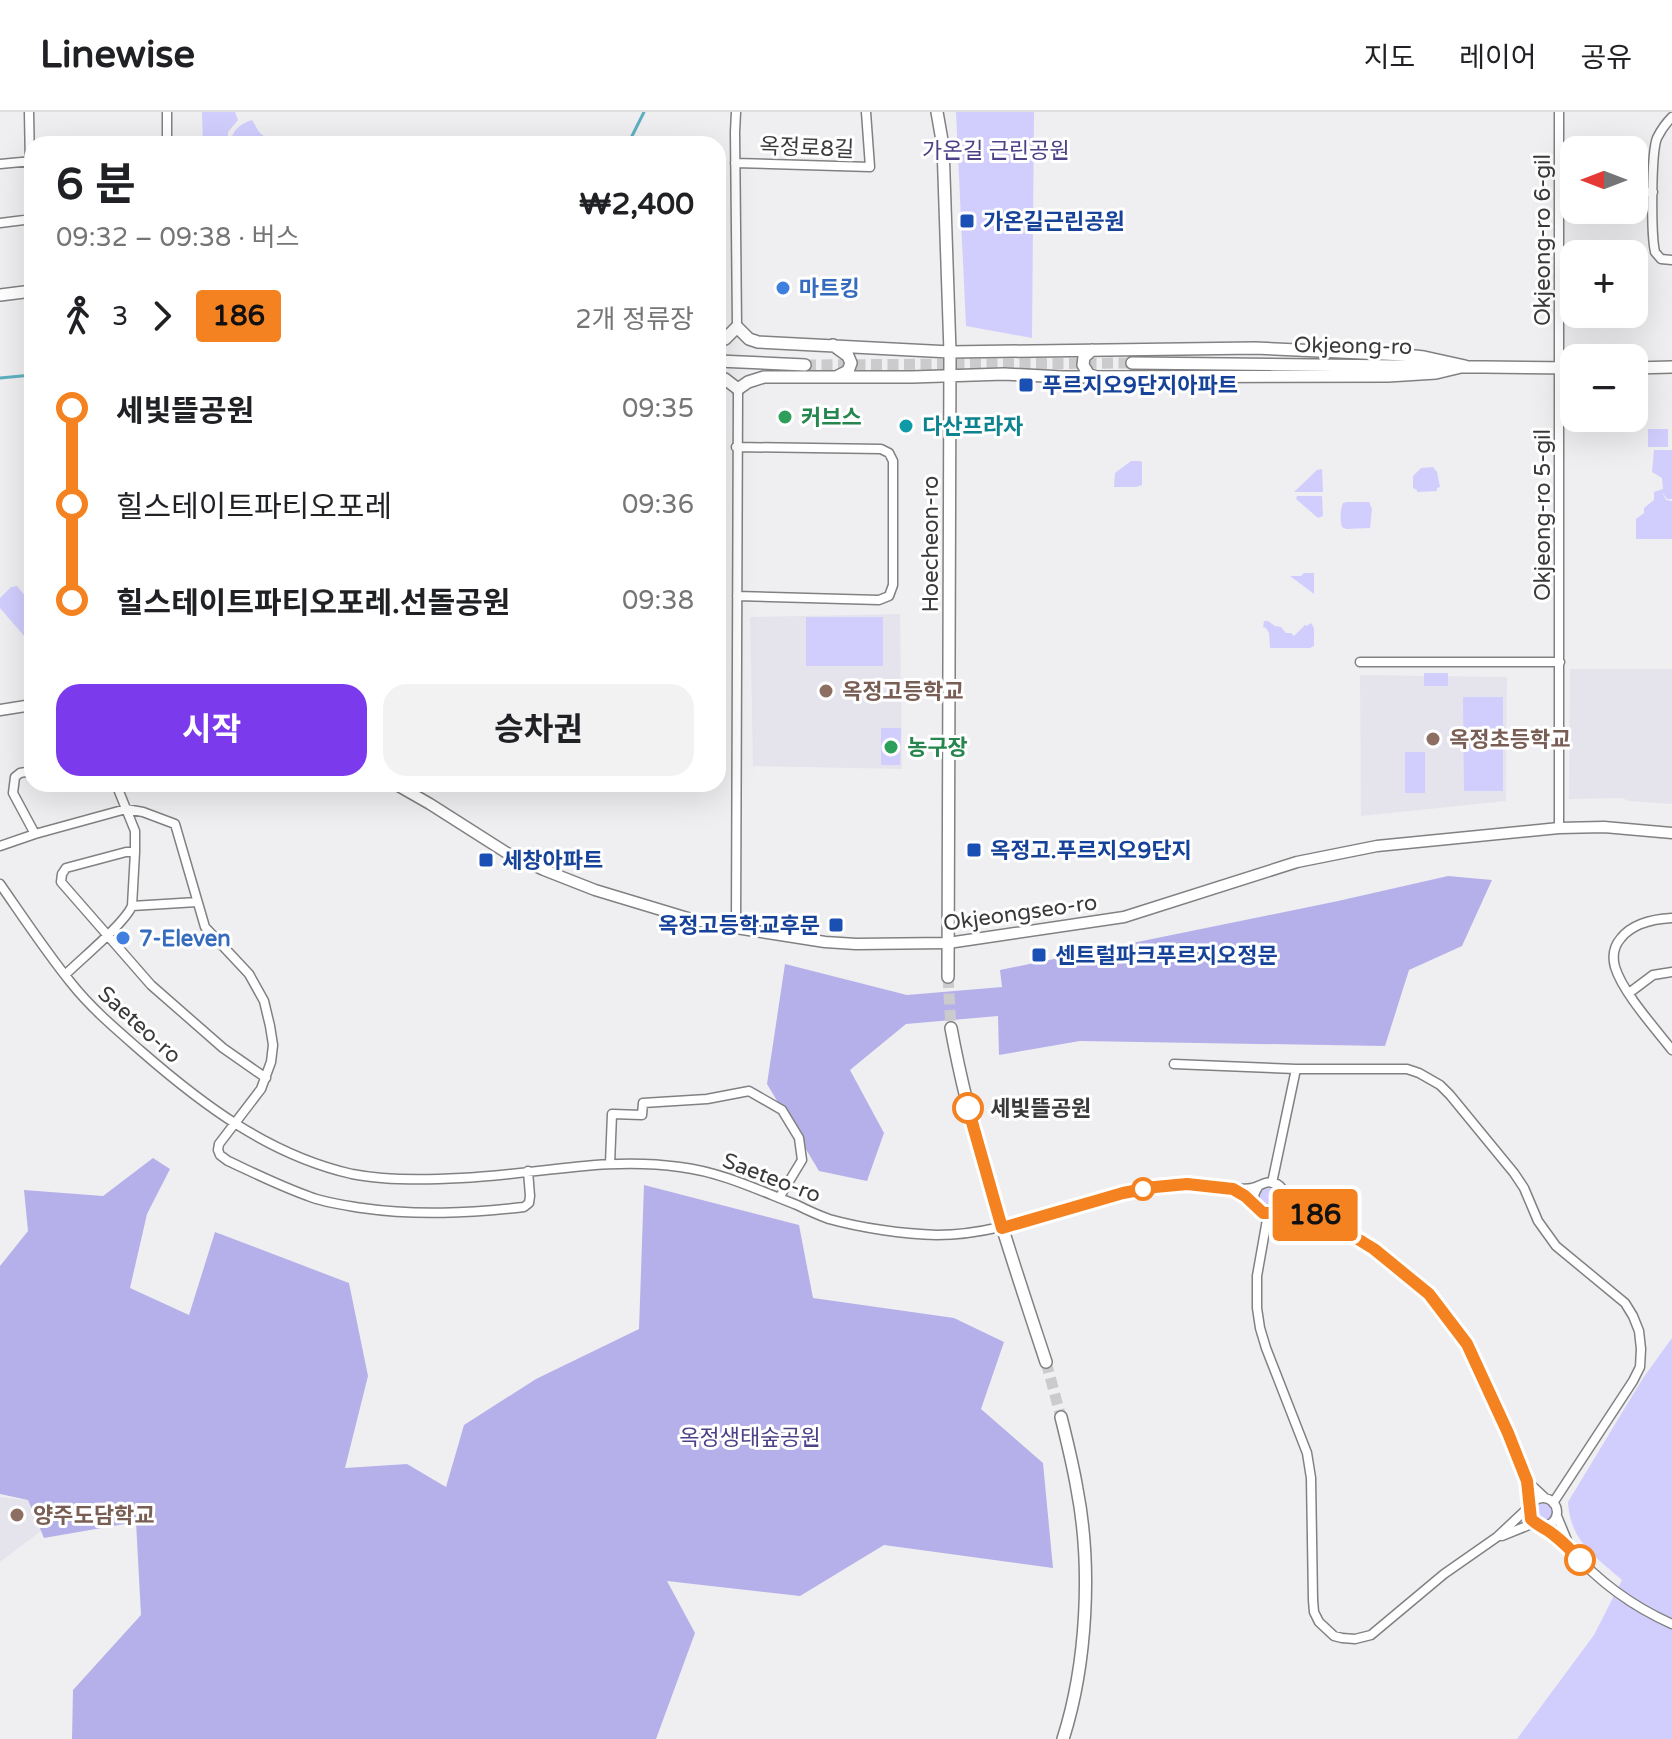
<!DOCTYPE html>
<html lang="ko">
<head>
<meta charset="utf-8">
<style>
	body { margin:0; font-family:"Varela Round","Noto Sans KR",sans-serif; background:#f2f2f2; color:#202124; height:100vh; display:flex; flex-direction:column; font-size:30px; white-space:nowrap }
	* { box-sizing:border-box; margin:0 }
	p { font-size:26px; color:#757577 }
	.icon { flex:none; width:44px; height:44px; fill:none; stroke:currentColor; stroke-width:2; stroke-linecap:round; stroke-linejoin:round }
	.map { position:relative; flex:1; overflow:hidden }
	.panel { position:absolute; left:24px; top:24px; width:702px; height:656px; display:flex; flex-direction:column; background:#fff; border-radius:24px; box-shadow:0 8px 32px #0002 }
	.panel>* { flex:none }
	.badge { padding:0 16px; border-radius:6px; font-size:28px; line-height:52px }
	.needle { width:52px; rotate:270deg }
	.tools { position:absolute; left:1560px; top:24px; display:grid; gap:16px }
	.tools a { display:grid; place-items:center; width:88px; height:88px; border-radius:16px; background:#fff; box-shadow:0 8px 32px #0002; font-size:40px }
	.map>.badge { position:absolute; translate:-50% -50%; box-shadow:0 0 0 4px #fff }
	.legs { display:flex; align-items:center; gap:12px; height:88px; padding:0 32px; font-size:26px }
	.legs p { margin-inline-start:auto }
	.headline { display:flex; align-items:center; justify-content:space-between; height:136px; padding:0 32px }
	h1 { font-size:44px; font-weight:700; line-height:60px }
	.cta { display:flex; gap:16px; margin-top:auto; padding:16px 32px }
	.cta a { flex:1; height:92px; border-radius:24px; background:#7c3aed; color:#fff; font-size:32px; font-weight:700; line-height:92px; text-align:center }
	.cta a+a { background:#f2f2f2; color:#202124 }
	ul { padding:0 32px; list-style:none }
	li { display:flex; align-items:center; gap:28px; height:96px; font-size:30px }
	li i { display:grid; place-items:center; width:12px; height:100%; margin:0 10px; background:currentColor }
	li i::after { content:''; width:20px; height:20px; margin:-10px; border:6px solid; border-radius:50%; background:#fff }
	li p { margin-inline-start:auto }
	li:first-child i { background:linear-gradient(#0000 50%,currentColor 0) }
	li:last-child i { background:linear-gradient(currentColor 50%,#0000 0) }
	header { display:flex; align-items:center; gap:48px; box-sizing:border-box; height:112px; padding:0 40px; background:#fff; border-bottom:2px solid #e0e0e0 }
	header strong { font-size:38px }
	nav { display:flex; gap:44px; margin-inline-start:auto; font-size:28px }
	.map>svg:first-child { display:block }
	.built { fill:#e5e4ed }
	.green { fill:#d1cdfd }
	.forest { fill:#b5b0ea }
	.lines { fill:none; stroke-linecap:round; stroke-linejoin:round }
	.stream { stroke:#5eb0bf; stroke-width:3 }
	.secondary-tunnel { stroke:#cbcbcd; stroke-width:11; stroke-dasharray:11 5.5; stroke-linecap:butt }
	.minor-casing { stroke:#818183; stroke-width:11 }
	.tertiary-casing { stroke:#818183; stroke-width:13 }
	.secondary-casing { stroke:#818183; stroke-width:14 }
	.minor { stroke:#fff; stroke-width:8 }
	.tertiary { stroke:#fff; stroke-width:10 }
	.secondary { stroke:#fff; stroke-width:11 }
	.line-1-casing { stroke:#fff; stroke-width:18 }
	.line-1 { stroke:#f58220; stroke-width:12 }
	.transit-dot { fill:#1a4fb4; stroke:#fff; stroke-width:3 }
	.shop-dot { fill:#3f7fe0; stroke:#fff; stroke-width:3 }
	.leisure-dot { fill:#2e9e5b; stroke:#fff; stroke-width:3 }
	.culture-dot { fill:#0f9aa8; stroke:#fff; stroke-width:3 }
	.education-dot { fill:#8d6e63; stroke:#fff; stroke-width:3 }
	.stop-1-dot { fill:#fff; stroke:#f58220; stroke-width:4 }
	.labels { text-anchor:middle; stroke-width:6; stroke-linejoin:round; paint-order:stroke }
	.street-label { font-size:22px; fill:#3a3a3b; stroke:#fff }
	.park-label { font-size:22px; fill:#4c4086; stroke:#fff }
	.transit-label { font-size:22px; font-weight:bold; fill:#164399; stroke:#fff; text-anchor:start }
	.shop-label { font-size:22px; font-weight:bold; fill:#366cbe; stroke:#fff; text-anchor:start }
	.leisure-label { font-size:22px; font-weight:bold; fill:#27864d; stroke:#fff; text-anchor:start }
	.culture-label { font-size:22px; font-weight:bold; fill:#0d838f; stroke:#fff; text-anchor:start }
	.education-label { font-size:22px; font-weight:bold; fill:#785e54; stroke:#fff; text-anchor:start }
	.stop-label { font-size:22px; font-weight:bold; fill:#3a3a3b; stroke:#fff; text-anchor:start }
</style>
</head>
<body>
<header>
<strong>Linewise</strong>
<nav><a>지도</a><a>레이어</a><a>공유</a></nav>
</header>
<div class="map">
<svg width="1672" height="1627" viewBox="0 0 1672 1627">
	<rect width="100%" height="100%" fill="#efeff1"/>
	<path class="built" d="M900 502 902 657 753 654 750 505Z
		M1570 557H1672V692L1629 689 1622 686 1569 687Z
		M1360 563 1507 565 1506 689 1361 704Z
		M0 1385 28 1388 41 1419 0 1450Z"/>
	<path class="green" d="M202 0H235L238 8 228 20 227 32H203Z
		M956 0H1034L1032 226 966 214Z
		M252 8 259 20 273 32H230C232 18 240 12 252 8Z
		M1648 317H1668V335H1648Z
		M1654 338H1672V387H1667L1662 380 1666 388 1672 389V427H1636V407L1644 401V396L1654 388V380L1663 377 1662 366 1652 360Z
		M1131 349H1140L1142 350V373L1136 375H1114L1115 361Z
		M1433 355 1437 360 1440 375 1437 376V379L1417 380V378L1413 376V364L1421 356Z
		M1322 357 1323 380H1294L1317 358Z
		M1297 384H1322L1323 404 1318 406 1296 387Z
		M1347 390H1369L1372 397 1370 416 1346 417 1342 415C1340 409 1340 398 1343 391Z
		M1304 461H1314V482L1290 464H1301Z
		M17 474 32 492V532L30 531 0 496V486L11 475Z
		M806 505H883V554H806Z
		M1264 509H1268L1275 514 1281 515 1286 521H1291L1294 524 1305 513 1307 514 1311 511 1314 516V534L1310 536H1270L1269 521 1266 516 1263 515Z
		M1424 561H1448V574H1424Z
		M1463 585H1503V679H1464Z
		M881 616H901L900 653H881Z
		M1405 640H1425V681H1405Z
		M1259 1086a10 10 0 1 1 20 0a10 10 0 1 1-20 0Z
		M1672 1226V1627H1517L1594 1523 1622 1468C1595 1444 1570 1429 1568 1390L1643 1266Z
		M1534 1400a9 9 0 1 1 18 0a9 9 0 1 1-18 0Z"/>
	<path class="forest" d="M1448 764 1492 768 1462 834 1409 858 1385 934 1080 929 999 943 998 904 906 912 850 958 884 1021 867 1069 819 1059 767 972 785 852 907 883 1002 875 1000 858 1338 789Z
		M153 1046 170 1057 147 1102 130 1176 189 1203 215 1120 349 1171 368 1264 345 1356 407 1352 446 1375 464 1313 536 1267 639 1217 644 1073 799 1113 813 1186 954 1206 1004 1230 981 1297 1043 1351 1053 1456 884 1433 800 1484 667 1469 695 1521 656 1627H72L73 1578 141 1503 136 1410 44 1426 28 1388 0 1382V1154L28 1119 24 1078 103 1084Z"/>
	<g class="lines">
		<path class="stream" d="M628 32 644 0
			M0 266 32 263"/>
		<path class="secondary-tunnel" d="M805 253 1132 251
			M948 865 951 916
			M1046 1250 1061 1305"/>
		<g class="minor-casing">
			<path id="minor" d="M29 0 31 108
				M167 0V32
				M736 0 735 20 737 215
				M1559 0V716
				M1672 5C1666 11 1661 18 1657 26 1651 41 1651 122 1655 140L1661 147 1672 148
				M735 51 870 55 866 0
				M0 52 32 49
				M1560 79 1574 80
				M1634 80H1653
				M0 111 32 107
				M736 335 881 337 889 341 893 349V473L889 484 879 488 737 484
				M1360 550H1560
				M32 659 20 661 15 665 13 681 35 722
				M116 672 135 719V740
				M0 734 35 722 126 697 143 700 175 712 205 815 249 862 264 889 270 914 273 933 271 950 261 977 219 1032 218 1038 220 1043 228 1049C254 1061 280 1074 308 1084 325 1091 344 1093 362 1096 417 1104 469 1101 524 1095L529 1091 530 1084 528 1059
				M0 772C23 805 46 840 72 872 92 897 117 918 141 939 203 993 269 1043 352 1062 387 1069 426 1068 461 1066 536 1063 604 1044 680 1055 721 1060 758 1078 797 1093 807 1098 818 1103 829 1107 861 1116 903 1122 937 1123 1014 1123 1082 1083 1158 1074 1183 1071 1207 1074 1233 1077
				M132 794 197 790
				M1672 806C1653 807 1633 811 1621 826 1614 834 1612 844 1615 855 1623 881 1655 916 1672 938
				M736 816 738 277
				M65 863C81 847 124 812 132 794L135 740H126L66 756 62 762 61 770 151 873 223 936 266 966
				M1629 881 1653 863 1672 860
				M1174 952 1296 957H1407L1419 961 1440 973 1450 983 1514 1061 1524 1076 1538 1109 1556 1134 1625 1191 1633 1204 1639 1219 1641 1237 1640 1255 1633 1269 1553 1391
				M610 1052 612 1002 642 1003 643 991 707 987 749 979 782 998 799 1026 802 1048 779 1086
				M1272 1071 1296 957
				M1255 1093 1233 1077C1239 1077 1246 1077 1252 1076 1261 1074 1267 1067 1277 1072 1292 1081 1282 1106 1264 1101 1251 1097 1252 1084 1258 1075
				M1282 1095 1304 1098 1285 1081
				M1304 1098 1374 1137 1429 1182 1467 1232 1508 1321 1527 1369
				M1268 1102 1257 1164V1196L1260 1216 1266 1236 1307 1341 1311 1366 1313 1488 1314 1500 1319 1510 1334 1524 1342 1526 1355 1527 1371 1523 1444 1462 1497 1425 1530 1394 1527 1369 1545 1386
				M1529 1400a14 14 0 1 1 28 0a14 14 0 1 1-28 0Z
				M1543 1415 1571 1438 1557 1404
				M1502 1424 1534 1411
				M1571 1438C1599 1470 1634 1495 1672 1512"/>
		</g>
		<g class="tertiary-casing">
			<path id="tertiary" d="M0 598 32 593
				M395 672 430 692 507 741 544 758 595 778 691 807 736 816 825 830 856 832 948 831 1124 805 1297 750 1377 734 1559 716 1604 715 1672 721"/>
		</g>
		<g class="secondary-casing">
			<path id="secondary" d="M937 0 943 34 950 240 948 865
				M0 183 32 179
				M718 229 725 227 737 215 749 227 758 230 950 240 1255 236 1405 243 1424 245 1465 254
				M833 233 848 244 851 251 848 259 838 264
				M1092 238 1084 245 1083 253 1089 263 1094 264
				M718 249 805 253
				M1132 251 1574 256
				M1634 256 1672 255
				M718 265 725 267 738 277 748 270 764 265H912L1004 262 1063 265 1388 264 1436 261 1461 255
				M951 916C972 1030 1010 1141 1046 1250
				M1061 1305C1067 1329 1073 1353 1077 1377 1092 1454 1087 1552 1063 1627"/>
		</g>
		<use href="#minor" class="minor"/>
		<use href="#tertiary" class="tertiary"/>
		<use href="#secondary" class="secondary"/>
	</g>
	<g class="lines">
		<g class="line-1-casing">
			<path id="line-1" d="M968 996 1002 1116 1123 1081 1155 1075 1187 1072 1233 1077 1245 1084 1263 1101H1273L1282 1095 1304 1098 1343 1118 1374 1137 1429 1182 1467 1232 1508 1321 1527 1369 1531 1407C1538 1414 1547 1417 1554 1423 1564 1431 1572 1439 1580 1448"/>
		</g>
		<use href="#line-1" class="line-1"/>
	</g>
	<g class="transit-dot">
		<rect x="959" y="101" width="16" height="16" rx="4"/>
		<rect x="1018" y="265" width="16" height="16" rx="4"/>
		<rect x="966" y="730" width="16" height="16" rx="4"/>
		<rect x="478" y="740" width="16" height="16" rx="4"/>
		<rect x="828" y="805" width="16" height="16" rx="4"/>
		<rect x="1031" y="835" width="16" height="16" rx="4"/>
	</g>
	<g class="shop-dot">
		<circle cx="783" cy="176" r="8"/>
		<circle cx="123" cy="826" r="8"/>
	</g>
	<g class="leisure-dot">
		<circle cx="785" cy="305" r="8"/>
		<circle cx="891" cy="635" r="8"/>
	</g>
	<circle class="culture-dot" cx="906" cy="314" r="8"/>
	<g class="education-dot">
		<circle cx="826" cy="579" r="8"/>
		<circle cx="1433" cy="627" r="8"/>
		<circle cx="17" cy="1403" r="8"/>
	</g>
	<g class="stop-1-dot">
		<circle cx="968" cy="996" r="14"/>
		<circle cx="1143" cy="1077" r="10"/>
		<circle cx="1580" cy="1448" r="14"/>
	</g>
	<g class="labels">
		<g class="street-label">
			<text transform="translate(807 35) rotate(2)" y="8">옥정로8길</text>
			<text transform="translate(1542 128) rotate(-90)" y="8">Okjeong-ro 6-gil</text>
			<text transform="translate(1353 233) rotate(1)" y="8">Okjeong-ro</text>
			<text transform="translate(1542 403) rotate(-90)" y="8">Okjeong-ro 5-gil</text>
			<text transform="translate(930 432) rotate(-90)" y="8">Hoecheon-ro</text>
			<text transform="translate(1020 800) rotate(-8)" y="8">Okjeongseo-ro</text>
			<text transform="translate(140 912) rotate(42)" y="8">Saeteo-ro</text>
			<text transform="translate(772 1065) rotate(21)" y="8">Saeteo-ro</text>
		</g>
		<g class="park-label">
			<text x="996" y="46">가온길 근린공원</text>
			<text x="750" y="1333">옥정생태숲공원</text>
		</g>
		<g class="transit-label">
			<text x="983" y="117">가온길근린공원</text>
			<text x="1042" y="281">푸르지오9단지아파트</text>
			<text x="990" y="746">옥정고.푸르지오9단지</text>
			<text x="502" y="756">세창아파트</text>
			<text x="820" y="821" text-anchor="end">옥정고등학교후문</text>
			<text x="1055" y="851">센트럴파크푸르지오정문</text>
		</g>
		<g class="shop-label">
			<text x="799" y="184">마트킹</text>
			<text x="139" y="834">7-Eleven</text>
		</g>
		<g class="leisure-label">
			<text x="801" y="313">커브스</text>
			<text x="907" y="643">농구장</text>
		</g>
		<g class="culture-label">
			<text x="922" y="322">다산프라자</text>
		</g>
		<g class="education-label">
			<text x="842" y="587">옥정고등학교</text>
			<text x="1449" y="635">옥정초등학교</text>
			<text x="33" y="1411">양주도담학교</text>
		</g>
		<g class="stop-label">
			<text x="990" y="1004">세빛뜰공원</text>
		</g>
	</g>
</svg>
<div class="tools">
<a><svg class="needle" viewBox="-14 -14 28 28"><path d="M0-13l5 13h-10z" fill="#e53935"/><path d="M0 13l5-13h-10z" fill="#757577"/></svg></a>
<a>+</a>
<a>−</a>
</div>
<b class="badge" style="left:1315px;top:1103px;background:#f58220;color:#111">186</b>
<section class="panel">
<div class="headline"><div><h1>6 분</h1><p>09:32 – 09:38 · 버스</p></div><b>₩2,400</b></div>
<div class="legs"><svg class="icon" aria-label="walk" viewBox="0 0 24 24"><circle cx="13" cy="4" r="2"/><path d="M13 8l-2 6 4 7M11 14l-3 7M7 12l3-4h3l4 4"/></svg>3<svg class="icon" aria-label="forward" viewBox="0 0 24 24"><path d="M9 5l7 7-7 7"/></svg><b class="badge" style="background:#f58220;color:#111">186</b><p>2개 정류장</p></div>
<ul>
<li><i style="color:#f58220"></i><b>세빛뜰공원</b><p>09:35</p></li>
<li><i style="color:#f58220"></i><span>힐스테이트파티오포레</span><p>09:36</p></li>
<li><i style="color:#f58220"></i><b>힐스테이트파티오포레.선돌공원</b><p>09:38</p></li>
</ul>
<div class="cta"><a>시작</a><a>승차권</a></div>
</section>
</div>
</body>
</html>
